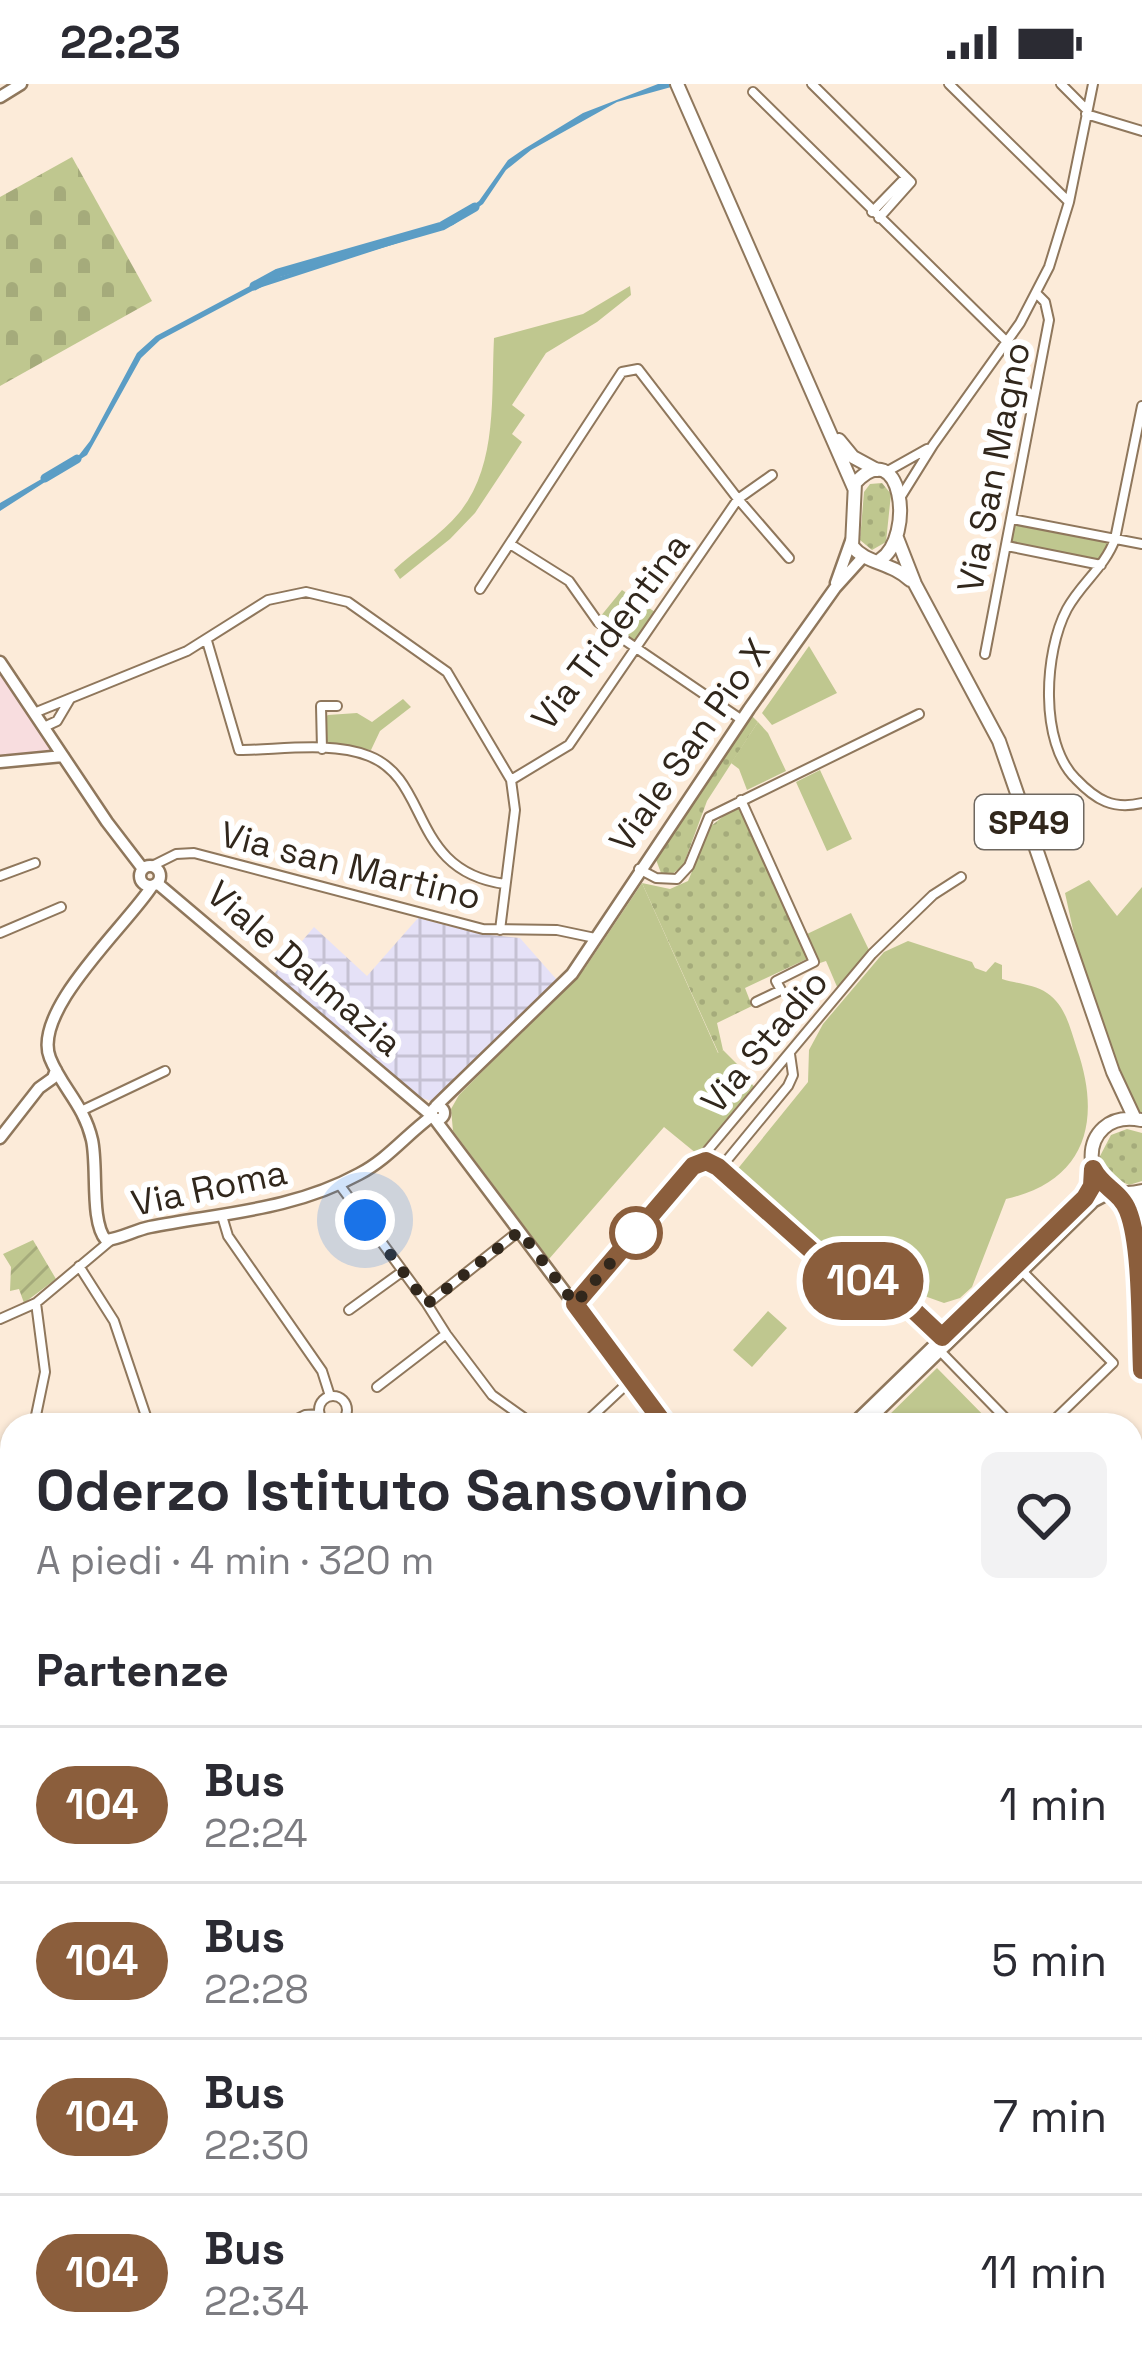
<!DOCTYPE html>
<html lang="it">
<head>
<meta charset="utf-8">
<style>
	body { margin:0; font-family:"Space Grotesk",sans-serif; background:#f2f2f3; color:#2b2b33; height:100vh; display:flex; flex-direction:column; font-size:45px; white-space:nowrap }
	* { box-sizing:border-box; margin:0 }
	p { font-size:39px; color:#7c7c81 }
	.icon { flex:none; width:66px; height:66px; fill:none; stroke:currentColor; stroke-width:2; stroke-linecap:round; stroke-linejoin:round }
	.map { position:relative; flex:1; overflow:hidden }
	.panel { position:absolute; left:0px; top:1329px; width:1143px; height:963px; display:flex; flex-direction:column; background:#fff; border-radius:36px 36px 0 0; box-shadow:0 3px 9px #0004 }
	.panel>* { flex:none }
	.badge { padding:0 24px; border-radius:39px; font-size:42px; line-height:78px }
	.you { position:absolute; width:60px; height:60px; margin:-30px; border:9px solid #fff; border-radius:50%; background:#1a73e8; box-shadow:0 0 0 18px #1a73e833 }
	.map>.badge { position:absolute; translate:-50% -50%; box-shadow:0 0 0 6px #fff }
	h2 { padding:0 36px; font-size:45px; line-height:108px }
	.round { display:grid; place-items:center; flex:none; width:126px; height:126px; border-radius:18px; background:#f2f2f3 }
	.headline { display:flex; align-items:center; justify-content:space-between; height:204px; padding:0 36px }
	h1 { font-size:57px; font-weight:700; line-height:90px }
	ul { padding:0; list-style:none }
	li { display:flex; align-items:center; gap:36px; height:156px; padding:0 36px; border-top:3px solid #e1e1e2 }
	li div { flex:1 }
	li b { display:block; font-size:45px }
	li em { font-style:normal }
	li .badge { min-width:132px; font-weight:700; text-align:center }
	.status { display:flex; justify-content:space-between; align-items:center; height:84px; padding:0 60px; background:#fff; direction:ltr }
	.status svg { height:33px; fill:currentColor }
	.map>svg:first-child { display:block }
	.industrial { fill:url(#industrial-grid) }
	.medical { fill:#f8dddf }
	.grass { fill:url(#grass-dots) }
	.cemetery { fill:url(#cemetery-stones) }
	.park { fill:#bfc78f }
	.garden { fill:url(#garden-furrows) }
	.water { fill:#5b9dc5 }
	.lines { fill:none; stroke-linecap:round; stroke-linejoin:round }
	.canal { stroke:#5b9dc5; stroke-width:9 }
	.street-casing { stroke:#8f775c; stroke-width:12 }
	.secondary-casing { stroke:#8f775c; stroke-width:15 }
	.primary-casing { stroke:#8f775c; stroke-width:16 }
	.street { stroke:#fff; stroke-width:8 }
	.secondary { stroke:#fff; stroke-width:10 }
	.primary { stroke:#fff; stroke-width:12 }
	.line-casing { stroke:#fff; stroke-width:27 }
	.line { stroke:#8b5e3c; stroke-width:18 }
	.walk { stroke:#31271c; stroke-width:12; stroke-dasharray:0 21.6 }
	.stop-dot { fill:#fff; stroke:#8b5e3c; stroke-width:6 }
	.labels { text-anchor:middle; stroke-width:12; stroke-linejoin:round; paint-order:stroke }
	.shield { fill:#fff; stroke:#6f6860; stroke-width:3 }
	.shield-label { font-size:33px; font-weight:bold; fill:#31271c }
	.street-label { font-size:36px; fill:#31271c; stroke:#fff }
</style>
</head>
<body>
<div class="status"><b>22:23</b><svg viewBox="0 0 49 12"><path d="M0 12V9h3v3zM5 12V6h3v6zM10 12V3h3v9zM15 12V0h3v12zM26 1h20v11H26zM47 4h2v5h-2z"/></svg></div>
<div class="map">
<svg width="1142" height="2291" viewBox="0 0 1142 2291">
	<defs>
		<pattern id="industrial-grid" width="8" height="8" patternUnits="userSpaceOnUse" patternTransform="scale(3)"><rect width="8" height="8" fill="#e5e1f7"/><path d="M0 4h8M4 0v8" fill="none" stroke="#c5c1d3"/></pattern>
		<pattern id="grass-dots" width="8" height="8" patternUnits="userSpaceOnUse" patternTransform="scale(3)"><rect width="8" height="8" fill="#bfc78f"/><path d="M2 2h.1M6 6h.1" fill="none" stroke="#a5ab7b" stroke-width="1.8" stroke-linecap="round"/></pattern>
		<pattern id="cemetery-stones" width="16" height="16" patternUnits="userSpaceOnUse" patternTransform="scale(3)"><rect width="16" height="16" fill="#bfc78f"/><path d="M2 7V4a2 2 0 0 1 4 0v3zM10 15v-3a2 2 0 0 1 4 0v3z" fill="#a5ab7b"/></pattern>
		<pattern id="garden-furrows" width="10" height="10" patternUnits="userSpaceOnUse" patternTransform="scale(3)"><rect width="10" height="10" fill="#bfc78f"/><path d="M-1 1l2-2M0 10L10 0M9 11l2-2" fill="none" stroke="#a5ab7b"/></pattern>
	</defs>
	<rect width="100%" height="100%" fill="#fcebd9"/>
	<path class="industrial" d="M418 834 480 850 520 854 557 896 491 964 431 1017 419 1013 274 890 314 843 367 892Z"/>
	<path class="medical" d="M0 590 28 632 54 667 0 673Z"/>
	<path class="grass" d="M882 399 891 410 886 458 872 466 860 456 864 408 870 400Z
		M752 632 758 638 707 717 683 782 672 790 661 789 655 773Z
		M735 723H739L809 874 745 904 752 922 717 939 723 966 719 970 642 799 670 805 688 797 711 742Z
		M1127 1045 1142 1049V1097L1129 1101 1105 1090 1099 1074 1111 1051Z"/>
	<path class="cemetery" d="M72 73 152 217 0 302V113Z"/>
	<path class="park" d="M630 202 631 211 597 238 546 269 512 321 525 331 512 350 522 358 475 429 450 455 400 495 394 486C414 467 441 451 459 429 498 382 491 312 494 254L583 230Z
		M1012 435 1115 455 1101 481 1007 462Z
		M622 506 655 528 633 558 600 533Z
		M809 562 837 609 772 641 762 629Z
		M403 615 411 623 380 647 371 666 326 662 325 633 328 631 357 629 372 638Z
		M758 638 768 649 786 687 747 706 739 685 731 679Z
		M820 686 852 755 827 767 796 698Z
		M1089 796 1117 832 1142 803V1037L1135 1035 1083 892 1065 809Z
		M642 799 718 969 723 966 741 984 738 988 755 1003 697 1070 664 1043 549 1175 453 1047 451 1025 459 1011 585 884Z
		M851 829 870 868 838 905 826 877 820 879 807 850Z
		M908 857 972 878 975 884 986 888 995 878 1002 881V895C1017 900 1034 900 1047 909 1066 922 1070 944 1077 965 1102 1037 1086 1097 1006 1115L972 1203 960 1214 944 1219 835 1180 736 1087 808 998 809 966 823 940 884 868Z
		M768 1227 787 1244 752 1283 733 1266Z
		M937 1284 993 1341H892L886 1334Z"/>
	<path class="garden" d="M33 1156 56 1195 24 1219 19 1205 10 1207 11 1183 3 1170Z"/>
	<path class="water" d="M658 0H682L617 18 531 66 506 86 483 120 453 141 256 205 160 256 141 274 87 371 0 427V419L76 375 90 357 137 269 156 252 250 202 444 142 479 117 508 76 524 65 583 29Z"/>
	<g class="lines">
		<path class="canal" d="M254 202 278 189 442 142 475 123
			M45 394 77 375"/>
		<g class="street-casing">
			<path id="street" d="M812 0 911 98 879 134
				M949 0 1068 117
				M1061 0 1087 26
				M753 8 1006 257
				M1086 30 1142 47
				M872 128 906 93
				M1142 322 1115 455C1105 483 1081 499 1067 525 1044 568 1039 659 1076 695 1096 716 1113 726 1142 719
				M886 388 927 365
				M900 414 933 361 1020 239 1049 183 1069 118 1093 0
				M1012 435 1142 460
				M510 460 569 497 598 538 742 636
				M1007 462 1101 481
				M480 505 622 288 638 285 738 415 789 474
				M207 557 239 666C279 666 331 657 369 672 431 696 409 787 505 800
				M985 570 1049 236 1045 218 1036 209
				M34 629 187 567 268 516 306 508 348 518 447 588 511 696 515 726 500 846
				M44 643 57 637 70 615
				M322 665 321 622H337
				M511 696 569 661 738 415 772 391
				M741 716 814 878 776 897 781 906 756 918
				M152 782 176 770 194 769 483 845 557 846 595 854
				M639 785 656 794 677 795 689 782 709 733 919 630
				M0 792 35 779
				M0 849 61 823
				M83 1026 165 987
				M706 1077 708 1066 872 870 933 811 961 793
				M706 1077 714 1083 723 1081 788 1002 793 991 790 970
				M718 1083 830 1183 905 1218 942 1253
				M339 1100 427 1220
				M222 1132 228 1152 322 1287 330 1312
				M79 1182 114 1237 149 1341
				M1022 1187 1113 1279 1049 1341
				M575 1220 693 1082 706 1077
				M349 1226 403 1187
				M0 1235 36 1219 110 1157
				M446 1250 492 1311 534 1341
				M940 1267 1012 1341
				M377 1303 446 1250 427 1220 519 1147
				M319 1326a14 14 0 1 1 28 0a14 14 0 1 1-28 0Z
				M346 1331 360 1341
				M34 1341 45 1288 36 1219
				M285 1341 305 1331 319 1330
				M583 1341 631 1296
				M0 1381 12 1386
				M0 1390 12 1396
				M0 1517 9 1527 12 1570
				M0 1605 12 1604
				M1131 1628H1142
				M0 1698 12 1703
				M0 1798 12 1767
				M0 2084 12 2090
				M0 2227 12 2217
				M0 2262 12 2271
				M24 2280 68 2291
				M306 2280 390 2291
				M137 2291 152 2280
				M415 2291 416 2280"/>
		</g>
		<g class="secondary-casing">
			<path id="secondary" d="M0 13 21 0
				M836 499 851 457
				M0 578 107 738 143 785
				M0 678 63 672
				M140 792a10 10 0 1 1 20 0a10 10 0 1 1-20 0Z
				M152 802C128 840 31 927 50 974 62 1004 84 1021 92 1056 98 1083 90 1138 106 1156 120 1155 135 1146 150 1143 222 1129 293 1126 359 1090 388 1075 407 1050 432 1032L157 799
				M436 1022 572 890 749 625 835 504 863 473
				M432 1029a6 6 0 1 1 12 0a6 6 0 1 1-12 0Z
				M434 1034 665 1341
				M0 1054 39 1004 53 994 56 986
				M852 1341 1086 1114 1092 1102 1093 1085
				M864 1341 1094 1117 1113 1107
				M0 1759 12 1764
				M1131 2090 1142 2091
				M539 2291 541 2280"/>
		</g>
		<g class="primary-casing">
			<path id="primary" d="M677 0 854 404
				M839 356 853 373 877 386
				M897 454 915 500 999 657 1113 988 1135 1035
				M880 476C916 452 901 349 855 399L852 462C866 480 891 478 910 496
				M1141 1036C1074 1023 1076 1124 1142 1107
				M1118 1109C1142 1152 1139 1233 1142 1285
				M1135 1140 1142 1117
				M1131 1606 1142 1597"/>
		</g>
		<use href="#street" class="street"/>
		<use href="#secondary" class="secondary"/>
		<use href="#primary" class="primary"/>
	</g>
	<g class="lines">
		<g class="line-casing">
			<path id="line" d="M665 1341 575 1220 693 1082 706 1077 718 1083 830 1183 905 1218 942 1253 1085 1114 1092 1102 1093 1085C1102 1103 1121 1108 1128 1127 1142 1162 1140 1245 1142 1286"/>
		</g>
		<use href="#line" class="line"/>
		<path class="walk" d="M365 1136 427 1220 520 1147 575 1220 639 1146 636 1149"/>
	</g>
	<circle class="stop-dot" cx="636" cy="1149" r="24"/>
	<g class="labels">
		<rect class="shield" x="975" y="711" width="108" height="54" rx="9"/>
		<g class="shield-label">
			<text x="1029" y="750">SP49</text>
		</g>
		<g class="street-label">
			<text transform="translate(993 383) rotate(-79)" y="13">Via San Magno</text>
			<text transform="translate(610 547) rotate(-53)" y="13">Via Tridentina</text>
			<text transform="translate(689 661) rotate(-55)" y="13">Viale San Pio X</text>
			<text transform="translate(351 781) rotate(14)" y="13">Via san Martino</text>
			<text transform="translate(305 884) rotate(41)" y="13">Viale Dalmazia</text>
			<text transform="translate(764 957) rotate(-50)" y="13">Via Stadio</text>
			<text transform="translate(209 1103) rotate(-12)" y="13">Via Roma</text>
		</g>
	</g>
</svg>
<div class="you" style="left:365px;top:1136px"></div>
<b class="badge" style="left:863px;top:1197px;background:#8b5e3c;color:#fff">104</b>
<section class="panel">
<div class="headline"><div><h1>Oderzo Istituto Sansovino</h1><p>A piedi · 4 min · 320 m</p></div><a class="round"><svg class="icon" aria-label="heart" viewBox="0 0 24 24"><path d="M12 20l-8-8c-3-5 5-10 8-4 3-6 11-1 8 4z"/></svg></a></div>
<h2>Partenze</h2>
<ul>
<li><span class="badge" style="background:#8b5e3c;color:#fff">104</span><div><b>Bus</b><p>22:24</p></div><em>1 min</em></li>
<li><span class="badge" style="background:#8b5e3c;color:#fff">104</span><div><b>Bus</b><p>22:28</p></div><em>5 min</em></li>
<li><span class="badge" style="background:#8b5e3c;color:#fff">104</span><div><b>Bus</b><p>22:30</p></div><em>7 min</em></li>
<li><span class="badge" style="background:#8b5e3c;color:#fff">104</span><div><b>Bus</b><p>22:34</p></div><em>11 min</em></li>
</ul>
</section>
</div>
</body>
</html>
